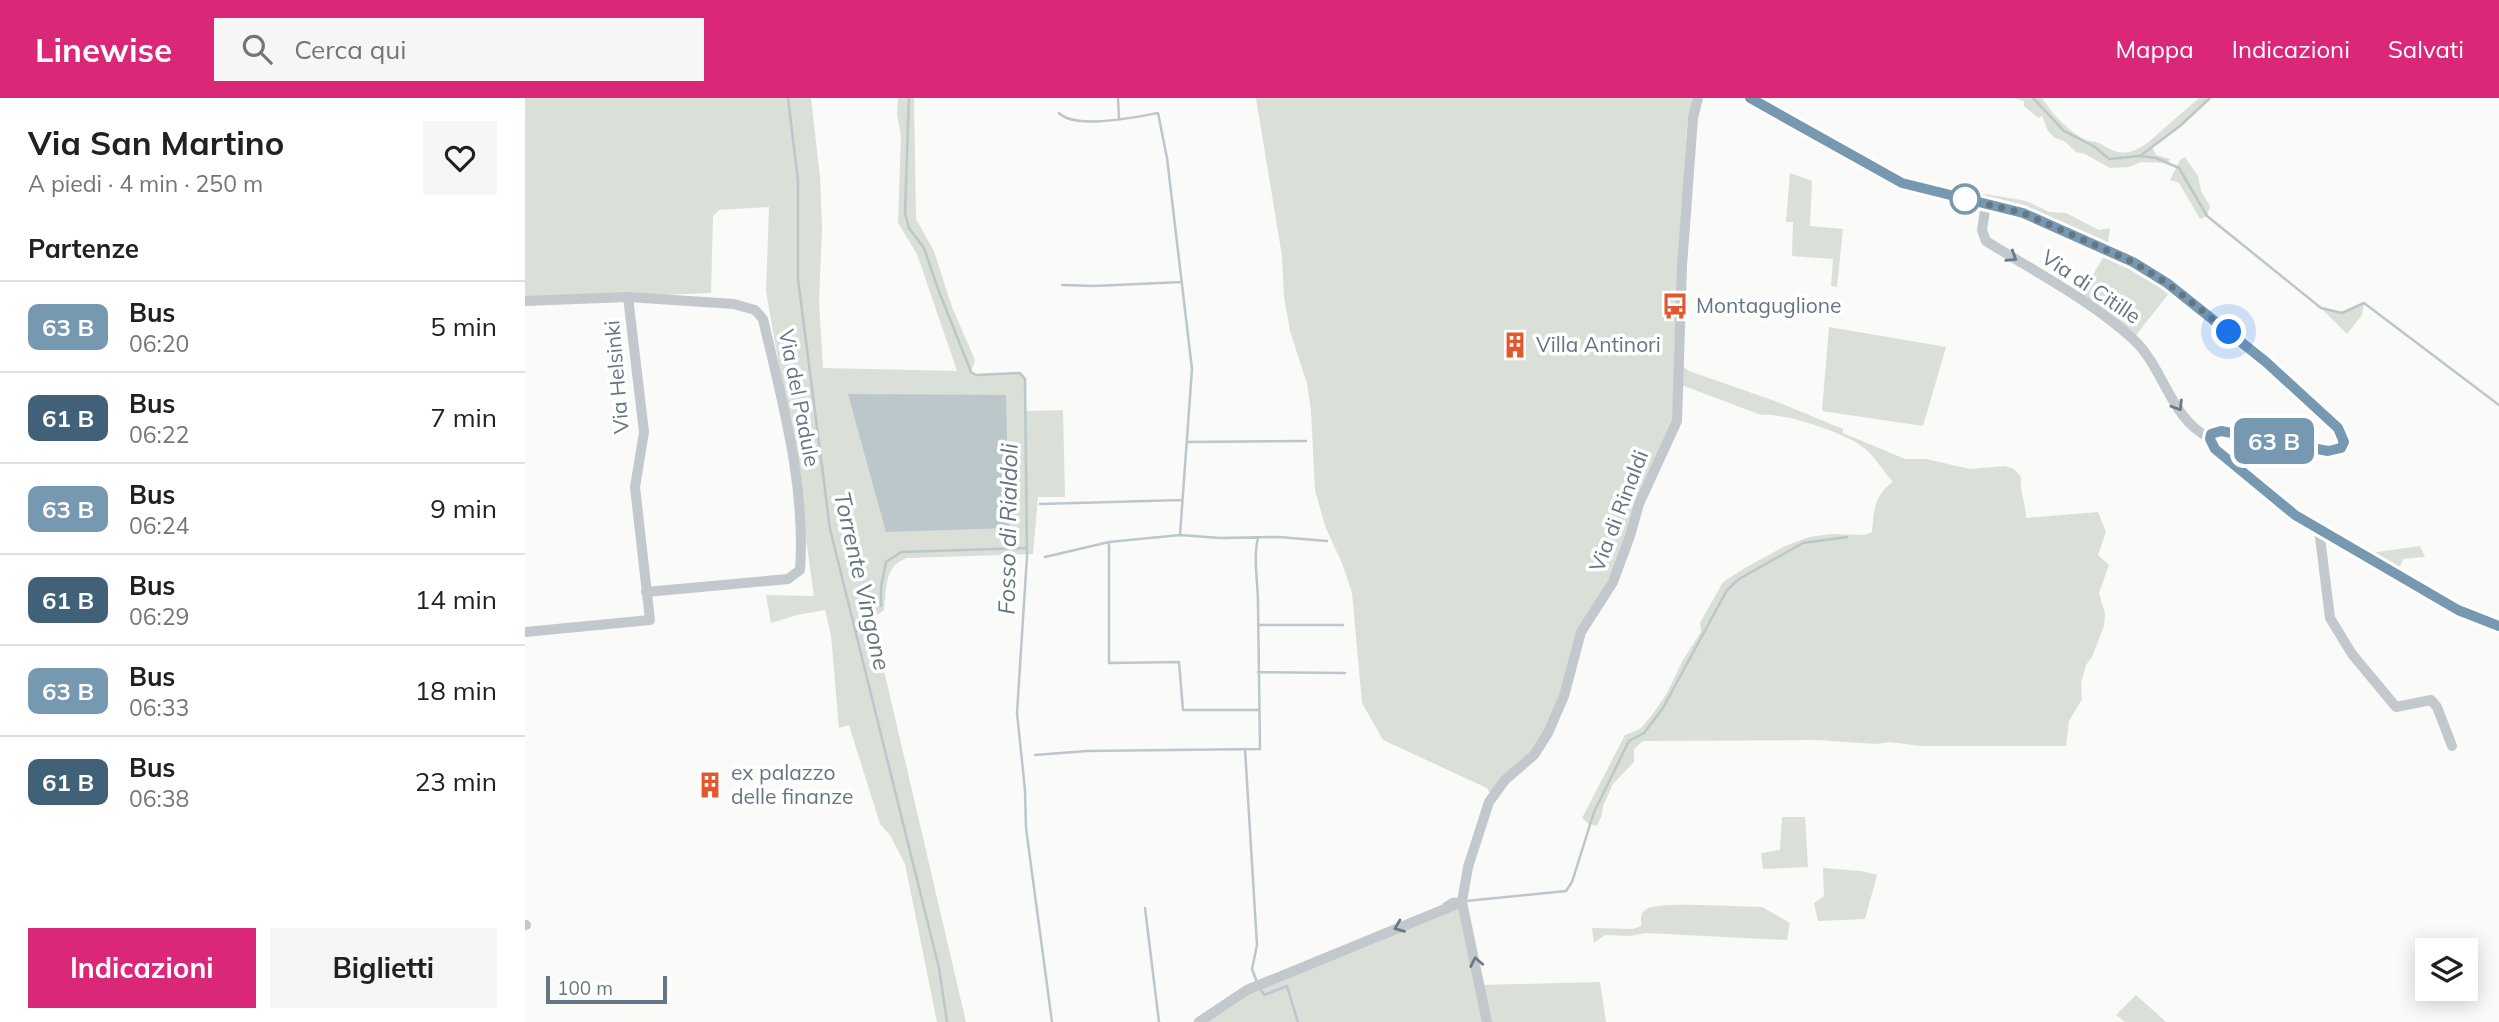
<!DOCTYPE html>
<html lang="it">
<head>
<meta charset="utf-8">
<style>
	body { margin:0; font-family:Mulish,sans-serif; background:#f6f6f6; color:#202124; height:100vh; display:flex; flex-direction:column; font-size:26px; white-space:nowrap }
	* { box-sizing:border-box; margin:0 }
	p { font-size:23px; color:#757577 }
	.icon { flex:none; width:38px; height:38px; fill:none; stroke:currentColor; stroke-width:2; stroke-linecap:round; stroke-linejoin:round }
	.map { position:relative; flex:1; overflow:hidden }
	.panel { display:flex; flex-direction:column; background:#fff; width:525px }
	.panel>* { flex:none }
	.badge { padding:0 14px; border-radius:10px; font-size:24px; line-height:46px }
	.fabs { position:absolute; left:1890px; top:840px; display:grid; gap:14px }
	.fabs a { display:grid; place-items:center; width:63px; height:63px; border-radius:0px; background:#fff; box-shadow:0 4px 18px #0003; font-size:35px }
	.scale { position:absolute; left:21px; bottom:18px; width:121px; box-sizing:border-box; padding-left:7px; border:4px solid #657683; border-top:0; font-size:19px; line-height:24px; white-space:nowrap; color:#657683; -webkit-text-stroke:5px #fff; paint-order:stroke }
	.you { position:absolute; width:35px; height:35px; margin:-18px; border:5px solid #fff; border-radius:50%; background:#1a73e8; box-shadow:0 0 0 10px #1a73e833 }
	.map>.badge { position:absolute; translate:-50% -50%; box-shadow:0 0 0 4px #fff }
	h2 { padding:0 28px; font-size:26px; line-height:63px }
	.round { display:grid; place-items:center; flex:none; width:74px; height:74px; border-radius:0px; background:#f6f6f6 }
	.headline { display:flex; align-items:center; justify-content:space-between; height:119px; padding:0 28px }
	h1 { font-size:33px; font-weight:700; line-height:52px }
	.primary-button { display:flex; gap:14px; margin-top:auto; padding:14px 28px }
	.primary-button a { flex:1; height:80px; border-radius:0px; background:#db2777; color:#fff; font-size:28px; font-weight:700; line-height:80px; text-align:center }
	.primary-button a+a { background:#f6f6f6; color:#202124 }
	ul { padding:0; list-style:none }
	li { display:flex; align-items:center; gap:21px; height:91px; padding:0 28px; border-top:2px solid #e0e0e0 }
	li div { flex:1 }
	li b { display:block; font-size:26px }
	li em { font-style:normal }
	li .badge { min-width:77px; font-weight:700; text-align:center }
	header { display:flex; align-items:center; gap:42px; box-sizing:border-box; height:98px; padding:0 35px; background:#db2777; color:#fff }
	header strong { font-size:33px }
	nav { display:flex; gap:38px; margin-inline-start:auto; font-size:24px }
	.search { width:490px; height:63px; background:#f6f6f6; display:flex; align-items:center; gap:18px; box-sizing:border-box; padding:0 24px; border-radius:0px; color:#757577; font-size:26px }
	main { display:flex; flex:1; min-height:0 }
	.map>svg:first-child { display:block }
	.green { fill:#dadfd7 }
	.water { fill:#bbc7cb }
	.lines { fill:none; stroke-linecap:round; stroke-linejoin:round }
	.stream { stroke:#bbc7cb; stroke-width:2.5 }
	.minor { stroke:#c3c8cc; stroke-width:10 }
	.oneway { stroke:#6a7a87 }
	.line-casing { stroke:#fff; stroke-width:16 }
	.line { stroke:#7698b0; stroke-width:10 }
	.walk { stroke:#657683; stroke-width:7; stroke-dasharray:0 12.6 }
	.stop-dot { fill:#fff; stroke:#7698b0; stroke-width:3.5 }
	.labels { text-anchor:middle; stroke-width:7; stroke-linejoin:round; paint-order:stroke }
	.street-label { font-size:21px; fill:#657683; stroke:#fff }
	.poi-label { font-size:21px; fill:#657683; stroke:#fff; text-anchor:start }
	.water-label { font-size:23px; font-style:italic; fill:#60757c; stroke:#fff }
</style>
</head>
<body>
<header>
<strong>Linewise</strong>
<div class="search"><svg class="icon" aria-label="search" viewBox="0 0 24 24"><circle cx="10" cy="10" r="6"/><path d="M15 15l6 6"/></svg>Cerca qui</div>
<nav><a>Mappa</a><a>Indicazioni</a><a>Salvati</a></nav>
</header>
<main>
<section class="panel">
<div class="headline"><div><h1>Via San Martino</h1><p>A piedi · 4 min · 250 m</p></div><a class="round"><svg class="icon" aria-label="heart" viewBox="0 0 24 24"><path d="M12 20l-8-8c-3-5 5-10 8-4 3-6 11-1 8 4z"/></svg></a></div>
<h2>Partenze</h2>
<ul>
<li><span class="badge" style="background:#7698b0;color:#fff">63 B</span><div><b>Bus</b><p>06:20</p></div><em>5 min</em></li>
<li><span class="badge" style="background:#406178;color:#fff">61 B</span><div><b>Bus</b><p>06:22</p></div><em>7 min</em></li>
<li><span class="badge" style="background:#7698b0;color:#fff">63 B</span><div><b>Bus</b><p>06:24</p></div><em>9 min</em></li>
<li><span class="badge" style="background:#406178;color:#fff">61 B</span><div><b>Bus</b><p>06:29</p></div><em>14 min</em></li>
<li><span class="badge" style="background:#7698b0;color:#fff">63 B</span><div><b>Bus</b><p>06:33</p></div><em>18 min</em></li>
<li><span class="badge" style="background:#406178;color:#fff">61 B</span><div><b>Bus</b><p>06:38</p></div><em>23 min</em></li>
</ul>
<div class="primary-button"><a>Indicazioni</a><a>Biglietti</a></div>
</section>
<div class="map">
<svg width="1974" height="924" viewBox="0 0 1974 924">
	<rect width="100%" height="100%" fill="#fafaf8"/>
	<path class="green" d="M0 0H286L295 79 297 130 294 204 298 270 432 273 392 156 373 125 376 39 372 15 373 0H389L391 121 409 153 427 209 450 262 446 274 451 277 495 275 500 281 501 313 538 312 540 399H513L508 456 382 460C358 468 362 491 359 512L347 521 441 924H412L380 766 365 737 355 726 324 627 314 630 306 537 300 512 272 517 246 525 241 497 289 498 267 342 241 193 244 109 194 112 188 118 186 195 0 203Z
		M731 0H1170L1162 27 1149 261 1164 273 1250 303 1318 331V335L1380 361H1401L1445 371 1480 368 1489 371 1496 379C1494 392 1501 406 1501 420L1573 414 1581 434 1573 457 1584 467 1574 495 1580 515 1579 528 1567 559 1561 567 1556 585 1557 601 1544 623 1541 648H1396L1365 644 1351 646 1292 642 1118 643 1109 651V664L1088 686 1078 708 1077 717 1072 728 1064 726 1057 720 1100 637 1115 631 1127 617 1142 595 1158 562 1176 534 1175 525 1198 484 1218 471 1260 448 1284 439 1305 436 1339 437 1347 434C1349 412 1349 397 1368 384 1358 373 1348 355 1335 347 1316 334 1258 314 1236 317L1154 286 1152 323 1088 484 1063 520 1023 635 967 699 962 690 858 642 837 605 827 495 817 465 800 428 790 392 786 312 782 286 765 233 759 199 757 158Z
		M1488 0H1517C1528 17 1539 28 1555 39 1561 43 1570 43 1576 46 1594 57 1603 58 1621 46L1674 0H1685L1655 28 1627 49 1631 57 1645 61 1643 65 1616 64 1604 69 1585 70 1560 56 1551 54 1539 43 1530 40 1523 33 1517 18 1513 20 1499 8V3Z
		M1660 59 1673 78 1676 93 1685 108 1682 118 1675 121 1654 85 1645 82 1655 62Z
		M1265 75 1287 83 1285 128 1318 131 1312 189 1306 188 1308 161 1267 158 1268 124H1261Z
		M1461 96 1501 103 1524 114 1541 115 1574 132 1585 130 1582 153 1648 190 1608 241 1554 200 1582 153 1461 106 1458 97Z
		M1839 205 1837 217 1822 236 1796 210 1817 215Z
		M1304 229 1421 249 1398 328 1297 313Z
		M1895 448 1900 459 1878 461 1872 477 1838 456Z
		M1257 719H1280L1283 769 1238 771 1236 755 1255 752Z
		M1298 770 1336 773 1352 777 1340 821 1293 823 1289 805 1299 798Z
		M937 804 955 887 1075 884 1081 924H674L722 892Z
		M1177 807 1237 809 1265 825 1262 842 1120 835 1105 838 1080 837 1069 845 1067 830 1108 831 1116 828C1116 823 1115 816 1120 812 1129 805 1165 807 1177 807Z
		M1611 897 1640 923 1641 924H1600L1591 917Z"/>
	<path class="water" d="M323 296 481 297 484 430 361 434Z"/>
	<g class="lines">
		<path class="stream" d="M263 0 273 83V181L305 431 414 870 422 924
			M384 0 380 115 384 130 399 150 413 191 446 274 451 277 495 275 500 281 502 458 492 615 500 692 501 730 527 924
			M593 0 594 21
			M1508 0 1539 33 1570 49 1584 61 1614 58 1631 60 1654 70 1682 118 1796 210 1817 215 1839 205 1974 307
			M534 15C551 32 610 19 633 15L642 60 667 271 655 437
			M1615 58 1655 28 1685 0
			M537 187 569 188 657 184
			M663 344 781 343
			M515 406 657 402
			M584 444V565L654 564 658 612H734
			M520 459 584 444 655 437 695 440 754 439 802 443
			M356 508V489L361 464 376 454 502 450
			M734 527H818
			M332 533 342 523
			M733 574 820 575
			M720 651 732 847 727 871 732 884
			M510 657 562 653 735 651C734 602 734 554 733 505 733 485 728 460 733 440
			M941 803 1041 793 1047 784 1069 714 1104 643 1119 635 1138 610 1202 492 1214 481 1278 445 1322 439
			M919 806 927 801H935
			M620 810 634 924
			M735 890 739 897 762 888 773 924"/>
		<path class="minor" d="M1225 0 1377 85 1498 115 1608 165 1642 185 1741 264 1813 330 1819 344 1817 350 1803 353 1696 333 1687 336 1685 340 1691 350 1770 417 1933 512 1974 528
			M1461 106 1457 132 1461 143C1510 174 1564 201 1608 241 1639 269 1645 321 1685 340
			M0 203 103 199 209 206 230 212 238 221C257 303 281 387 275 472L263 481 121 494
			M1794 431 1805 520 1827 556 1871 609 1906 602 1912 609 1927 648
			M0 534 125 522 110 389 119 334 103 199
			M0 827H1
			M674 924 722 892 937 804
			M962 924 937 804 943 769 964 704 980 682 1009 657 1023 635 1039 598 1056 534 1088 484 1105 438 1114 406 1152 323 1157 168 1168 20 1173 0"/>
	</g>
	<defs><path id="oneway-chevron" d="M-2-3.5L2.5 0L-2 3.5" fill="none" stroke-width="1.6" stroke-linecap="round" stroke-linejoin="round" transform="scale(1.75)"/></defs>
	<g class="oneway">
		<use href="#oneway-chevron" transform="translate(1487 159) rotate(32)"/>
		<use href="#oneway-chevron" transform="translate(1653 308) rotate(58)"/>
		<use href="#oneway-chevron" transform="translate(874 829) rotate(158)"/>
		<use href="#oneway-chevron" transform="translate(951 864) rotate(-101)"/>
	</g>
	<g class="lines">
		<g class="line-casing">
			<path id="line" d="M1225 0 1377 85 1498 115 1608 164 1642 185 1741 264 1813 330 1819 344 1816 350 1803 353 1696 333 1686 336 1685 341 1690 351 1770 417 1933 512 1974 528"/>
		</g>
		<use href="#line" class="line"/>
		<path class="walk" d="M1440 101 1498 115 1608 164 1642 185 1704 234"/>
	</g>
	<defs>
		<g id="bus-bare" transform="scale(2.1)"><path d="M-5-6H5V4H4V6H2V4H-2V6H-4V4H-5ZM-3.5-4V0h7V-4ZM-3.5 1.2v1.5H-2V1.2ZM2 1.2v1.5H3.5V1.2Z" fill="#e4572e" stroke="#fff" stroke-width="2.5" paint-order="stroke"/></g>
		<g id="building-bare" transform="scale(2.1)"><path d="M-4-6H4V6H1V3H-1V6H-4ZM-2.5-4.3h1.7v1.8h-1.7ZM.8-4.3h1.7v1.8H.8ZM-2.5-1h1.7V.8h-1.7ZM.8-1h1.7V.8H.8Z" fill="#e4572e" stroke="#fff" stroke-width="2.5" paint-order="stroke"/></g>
	</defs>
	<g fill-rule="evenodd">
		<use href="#bus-bare" x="1150" y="208"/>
		<use href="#building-bare" x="990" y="247"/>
		<use href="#building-bare" x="185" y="687"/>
	</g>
	<circle class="stop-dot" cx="1440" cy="101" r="14"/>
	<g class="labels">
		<g class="street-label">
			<text transform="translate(1566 189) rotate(34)" y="7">Via di Citille</text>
			<text transform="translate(92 279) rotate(-95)" y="7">Via Helsinki</text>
			<text transform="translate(274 300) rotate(79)" y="7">Via del Padule</text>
			<text transform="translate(1094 413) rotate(-69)" y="7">Via di Rinaldi</text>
		</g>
		<g class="poi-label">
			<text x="1171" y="215">Montaguglione</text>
			<text x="1011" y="254">Villa Antinori</text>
			<text x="206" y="682">ex palazzo<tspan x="206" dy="24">delle finanze</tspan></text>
		</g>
		<g class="water-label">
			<text transform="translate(483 431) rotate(-89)" y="8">Fosso di Rialdoli</text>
			<text transform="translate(337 483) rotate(77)" y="8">Torrente Vingone</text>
		</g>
	</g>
</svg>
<div class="fabs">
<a><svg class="icon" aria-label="layers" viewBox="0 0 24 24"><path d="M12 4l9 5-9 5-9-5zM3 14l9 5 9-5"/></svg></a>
</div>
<div class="scale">100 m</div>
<div class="you" style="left:1704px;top:234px"></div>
<b class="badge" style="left:1749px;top:343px;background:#7698b0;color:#fff">63 B</b>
</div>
</main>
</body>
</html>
